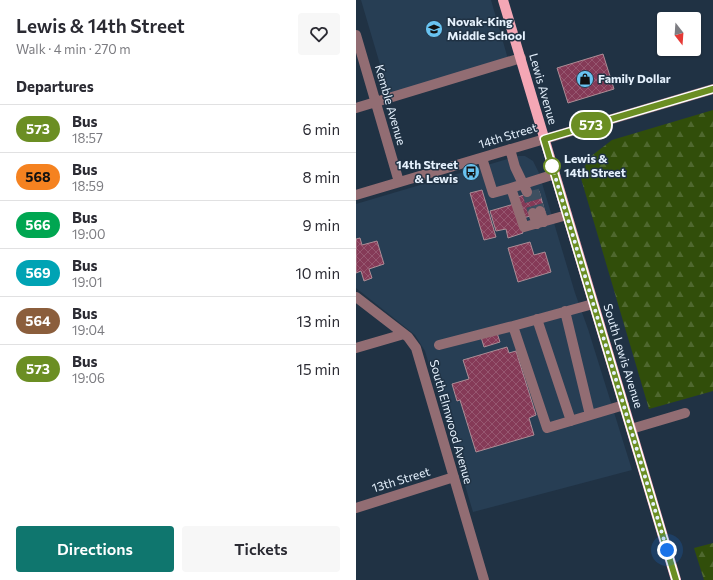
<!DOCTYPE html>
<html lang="en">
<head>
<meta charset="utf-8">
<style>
	body { margin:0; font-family:Commissioner,sans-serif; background:#f7f7f7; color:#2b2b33; height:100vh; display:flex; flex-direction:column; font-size:15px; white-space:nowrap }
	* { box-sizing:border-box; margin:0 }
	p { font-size:13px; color:#7c7c81 }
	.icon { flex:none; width:22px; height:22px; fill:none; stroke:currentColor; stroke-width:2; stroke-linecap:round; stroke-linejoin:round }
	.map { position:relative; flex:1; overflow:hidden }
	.panel { display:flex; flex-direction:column; background:#fff; width:356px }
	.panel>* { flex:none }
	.badge { padding:0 8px; border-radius:13px; font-size:14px; line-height:26px }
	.needle { width:26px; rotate:163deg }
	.fabs { position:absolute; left:301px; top:12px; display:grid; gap:8px }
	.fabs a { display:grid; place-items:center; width:44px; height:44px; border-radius:4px; background:#fff; box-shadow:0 1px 3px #0004; font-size:20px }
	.you { position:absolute; width:20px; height:20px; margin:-10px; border:3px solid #fff; border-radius:50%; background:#1a73e8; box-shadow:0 0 0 6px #1a73e833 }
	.map>.badge { position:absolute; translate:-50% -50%; box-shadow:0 0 0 2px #fff }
	h2 { padding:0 16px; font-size:15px; line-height:36px }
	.round { display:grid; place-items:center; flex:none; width:42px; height:42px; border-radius:4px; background:#f7f7f7 }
	.overview { display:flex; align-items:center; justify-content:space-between; height:68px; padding:0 16px }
	h1 { font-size:19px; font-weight:600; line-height:30px }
	.button { display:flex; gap:8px; margin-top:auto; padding:8px 16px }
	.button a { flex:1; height:46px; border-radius:4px; background:#0f766e; color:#fff; font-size:16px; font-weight:600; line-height:46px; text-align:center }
	.button a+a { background:#f7f7f7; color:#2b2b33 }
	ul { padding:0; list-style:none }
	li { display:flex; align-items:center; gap:12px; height:48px; padding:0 16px; border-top:1px solid #e1e1e2 }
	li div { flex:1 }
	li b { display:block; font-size:15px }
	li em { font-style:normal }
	li .badge { min-width:44px; font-weight:700; text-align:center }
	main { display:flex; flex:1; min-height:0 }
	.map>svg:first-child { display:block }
	.built { fill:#273e54 }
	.forest { fill:url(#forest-firs) }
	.building { fill:url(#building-cross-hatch); stroke:#ac8d96 }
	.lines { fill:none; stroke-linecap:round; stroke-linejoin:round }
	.minor-tunnel { stroke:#3e4f60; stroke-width:10; stroke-dasharray:10 5; stroke-linecap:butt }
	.minor { stroke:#926d73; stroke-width:10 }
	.major { stroke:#f4a7b5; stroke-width:10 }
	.line-casing { stroke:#fff; stroke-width:9 }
	.line { stroke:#6b8e23; stroke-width:6 }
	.walk { stroke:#e5f1fd; stroke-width:4; stroke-dasharray:0 7.2 }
	.stop-dot { fill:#fff; stroke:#6b8e23; stroke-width:2 }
	.labels { text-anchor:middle; stroke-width:3; stroke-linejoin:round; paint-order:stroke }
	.poi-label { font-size:12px; font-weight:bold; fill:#e5f1fd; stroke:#203244; text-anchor:start }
	.street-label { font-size:12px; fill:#e5f1fd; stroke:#203244 }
	.stop-label { font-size:12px; font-weight:bold; fill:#e5f1fd; stroke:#203244; text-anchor:start }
</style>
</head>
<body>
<main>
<section class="panel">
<div class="overview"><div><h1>Lewis &amp; 14th Street</h1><p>Walk · 4 min · 270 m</p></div><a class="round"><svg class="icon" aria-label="heart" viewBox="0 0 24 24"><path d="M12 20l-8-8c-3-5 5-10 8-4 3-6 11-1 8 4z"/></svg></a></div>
<h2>Departures</h2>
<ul>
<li><span class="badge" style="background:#6b8e23;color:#fff">573</span><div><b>Bus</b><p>18:57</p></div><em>6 min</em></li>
<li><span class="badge" style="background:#f58220;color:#111">568</span><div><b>Bus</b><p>18:59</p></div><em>8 min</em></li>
<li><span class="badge" style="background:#00a651;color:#fff">566</span><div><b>Bus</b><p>19:00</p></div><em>9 min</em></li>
<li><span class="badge" style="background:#00a3b4;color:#fff">569</span><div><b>Bus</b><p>19:01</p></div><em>10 min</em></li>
<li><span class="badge" style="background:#8b5e3c;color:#fff">564</span><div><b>Bus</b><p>19:04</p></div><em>13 min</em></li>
<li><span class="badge" style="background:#6b8e23;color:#fff">573</span><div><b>Bus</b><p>19:06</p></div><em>15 min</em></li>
</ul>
<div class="button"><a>Directions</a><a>Tickets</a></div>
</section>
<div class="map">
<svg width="357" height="580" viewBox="0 0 357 580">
	<defs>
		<pattern id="forest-firs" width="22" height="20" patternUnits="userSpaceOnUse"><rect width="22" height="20" fill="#314e0a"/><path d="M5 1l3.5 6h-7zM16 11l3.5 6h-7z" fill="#4f682f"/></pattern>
		<pattern id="building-cross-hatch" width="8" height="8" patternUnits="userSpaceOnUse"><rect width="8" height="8" fill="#853a57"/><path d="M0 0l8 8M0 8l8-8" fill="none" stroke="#965770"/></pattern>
	</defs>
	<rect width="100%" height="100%" fill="#203244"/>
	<path class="built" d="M5 0H135L152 59 33 95Z
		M162 156H169L177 161 183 173 219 293 232 329 276 470 117 512 69 351 59 335 0 288V204Z"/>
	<path class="forest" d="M357 110V391L293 409 224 175 234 157 256 140Z
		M357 543V580H348L338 548Z"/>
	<path class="building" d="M247 54 258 89 212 103 201 68Z
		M126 190 140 237 128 240 114 193Z
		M183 191 189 212 167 218 161 197Z
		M158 204 167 233 152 238 150 229 140 231 134 211Z
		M4 238 6 245 21 241 28 264 13 269 16 278 8 281 5 271 0 273V239Z
		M174 242 178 255 189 252 195 272 162 282 152 248Z
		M141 333 144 342 128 347 125 337Z
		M151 347 153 353 160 351 180 415 173 418 178 435 120 452 104 400 101 401 96 384 113 379 107 360Z"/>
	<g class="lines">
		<path class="minor-tunnel" d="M178 190 184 211
			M171 192 177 213"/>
		<path class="minor" d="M0 35 43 182
			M0 108 165 58
			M154 149 159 167 171 192
			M126 158 137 193 155 188
			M199 174 155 188 168 227 211 215
			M0 195 357 89
			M184 211 188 222
			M177 213 181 224
			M0 297 52 337 60 348 128 580
			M237 304 157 326 191 428 268 405
			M209 311 234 415
			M181 319 215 421
			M83 345 157 326
			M0 348 48 334
			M275 429 329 413
			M0 508 98 477"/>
		<path class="major" d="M147 0 320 580"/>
	</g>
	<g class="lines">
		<g class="line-casing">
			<path id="line" d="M320 580 188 139 357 89"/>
		</g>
		<use href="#line" class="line"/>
		<path class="walk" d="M196 166 311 550"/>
	</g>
	<defs>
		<g id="school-disc" transform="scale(0.9)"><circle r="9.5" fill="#69c3f1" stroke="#203244"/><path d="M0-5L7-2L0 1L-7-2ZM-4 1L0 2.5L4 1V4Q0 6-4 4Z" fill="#111"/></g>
		<g id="shop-disc" transform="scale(0.9)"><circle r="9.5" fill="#69c3f1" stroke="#203244"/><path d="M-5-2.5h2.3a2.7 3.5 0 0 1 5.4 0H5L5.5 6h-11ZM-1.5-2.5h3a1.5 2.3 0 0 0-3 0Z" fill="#111"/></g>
		<g id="bus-disc" transform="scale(0.9)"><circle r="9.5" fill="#69c3f1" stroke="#203244"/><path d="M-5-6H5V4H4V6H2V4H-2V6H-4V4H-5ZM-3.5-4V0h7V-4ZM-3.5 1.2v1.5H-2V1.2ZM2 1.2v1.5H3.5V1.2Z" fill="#111"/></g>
	</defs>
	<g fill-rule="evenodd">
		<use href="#school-disc" x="78" y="29"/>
		<use href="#shop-disc" x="229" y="79"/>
		<use href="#bus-disc" x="115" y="172"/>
	</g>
	<circle class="stop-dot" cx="196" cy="166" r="8"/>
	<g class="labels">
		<g class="poi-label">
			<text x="91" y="26">Novak-King<tspan x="91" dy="14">Middle School</tspan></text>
			<text x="242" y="83">Family Dollar</text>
			<text x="102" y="169" text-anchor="end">14th Street<tspan x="102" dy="14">&amp; Lewis</tspan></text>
		</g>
		<g class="street-label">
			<text transform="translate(187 89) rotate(74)" y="4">Lewis Avenue</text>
			<text transform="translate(34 105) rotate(74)" y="4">Kemble Avenue</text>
			<text transform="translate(152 136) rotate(-17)" y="4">14th Street</text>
			<text transform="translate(267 356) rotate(73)" y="4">South Lewis Avenue</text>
			<text transform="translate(95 422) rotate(74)" y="4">South Elmwood Avenue</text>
			<text transform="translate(45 480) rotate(-17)" y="4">13th Street</text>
		</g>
		<g class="stop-label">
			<text x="208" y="163">Lewis &amp;<tspan x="208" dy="14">14th Street</tspan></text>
		</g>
	</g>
</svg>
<div class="fabs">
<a><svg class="needle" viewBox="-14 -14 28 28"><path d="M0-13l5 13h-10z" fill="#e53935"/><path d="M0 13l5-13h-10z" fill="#7c7c81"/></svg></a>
</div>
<div class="you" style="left:311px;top:550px"></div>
<b class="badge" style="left:235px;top:125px;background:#6b8e23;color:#fff">573</b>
</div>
</main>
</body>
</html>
